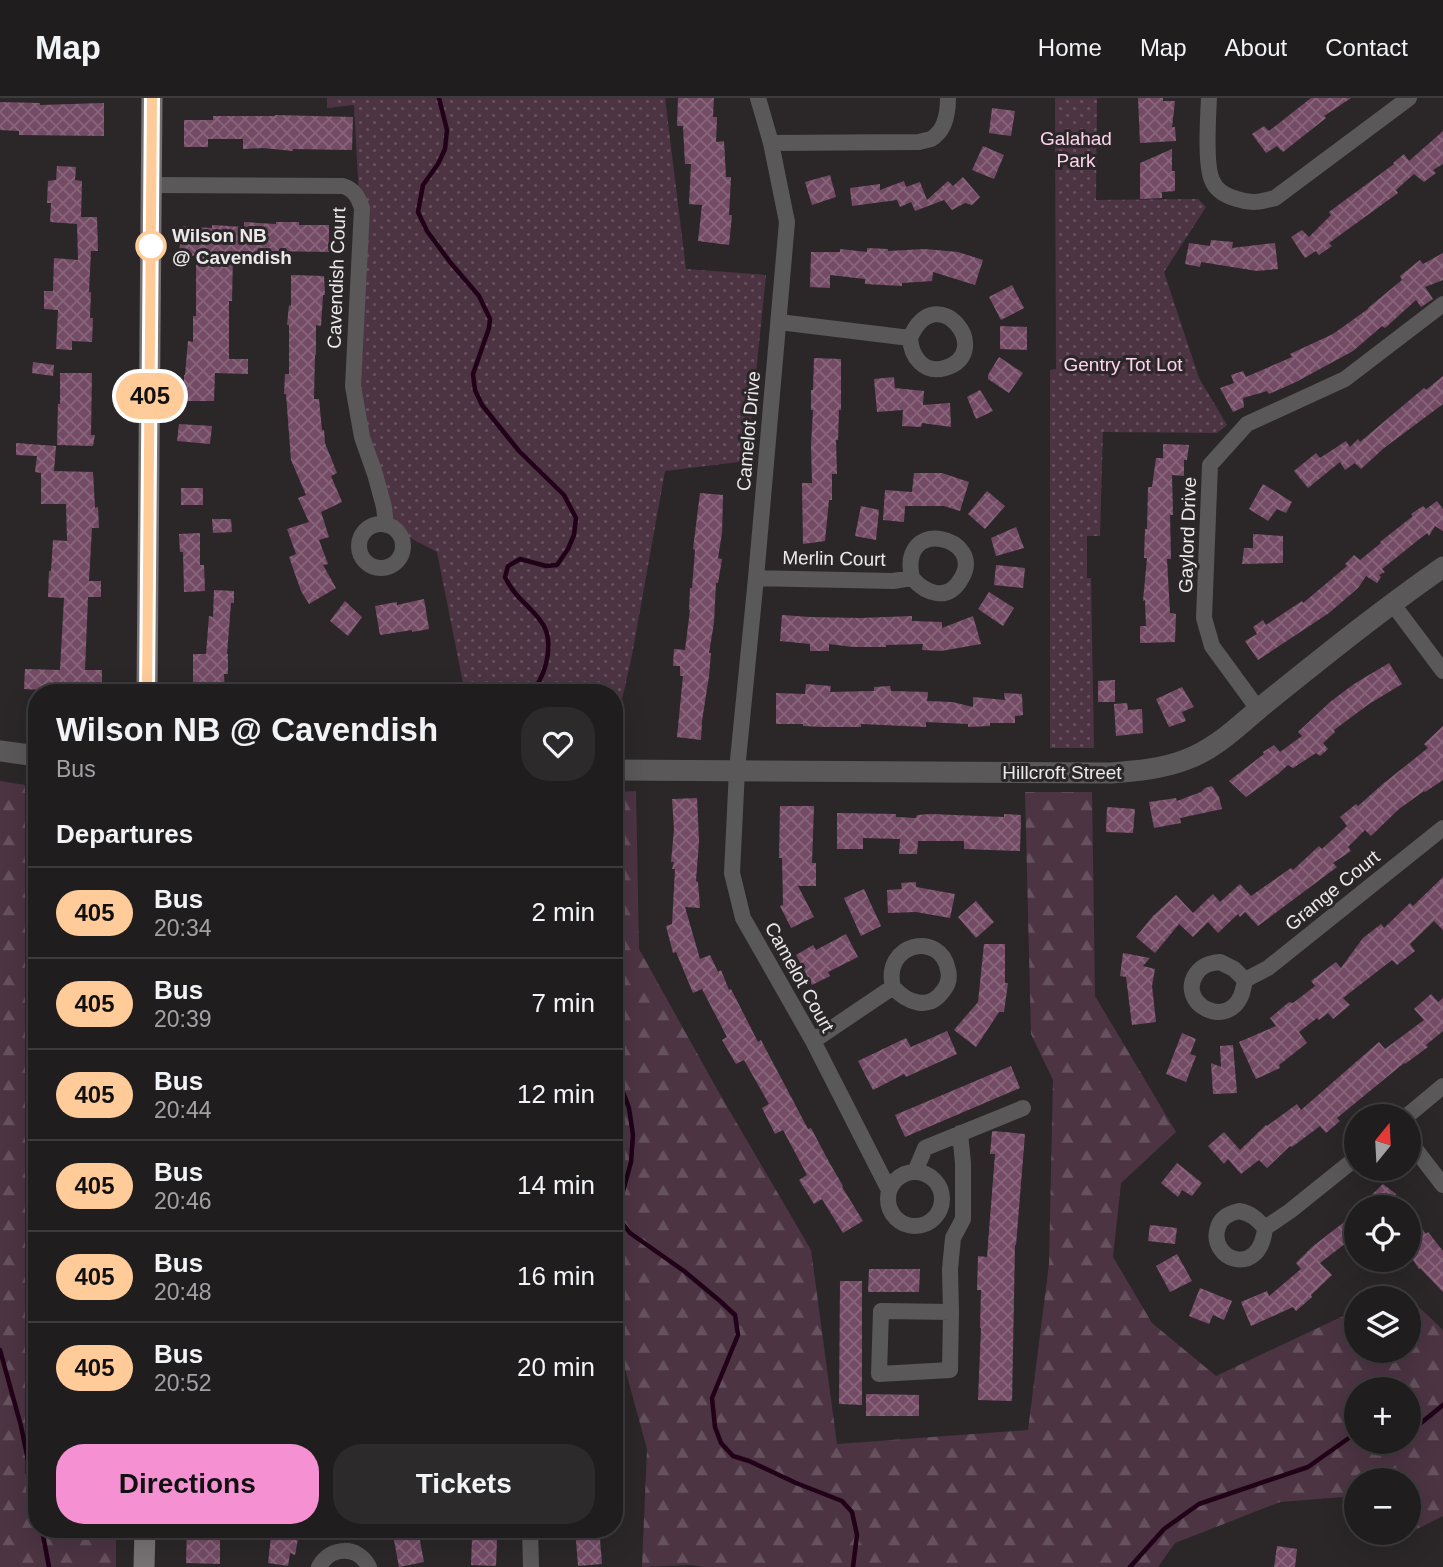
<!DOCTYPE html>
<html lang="en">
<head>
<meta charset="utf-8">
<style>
	body { margin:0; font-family:Arial,sans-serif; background:#2d2a2c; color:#f1f3f6; height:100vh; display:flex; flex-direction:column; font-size:26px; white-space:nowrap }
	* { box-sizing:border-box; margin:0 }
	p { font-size:23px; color:#a2a2a4 }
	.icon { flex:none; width:38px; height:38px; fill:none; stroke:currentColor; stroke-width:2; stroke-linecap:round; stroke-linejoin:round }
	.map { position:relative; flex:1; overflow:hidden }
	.sheet { position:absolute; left:28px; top:586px; width:595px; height:854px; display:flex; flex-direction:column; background:#201d1f; border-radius:28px; box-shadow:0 7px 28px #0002,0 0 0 2px #3d3b3d }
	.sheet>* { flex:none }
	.badge { padding:0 14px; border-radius:23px; font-size:24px; line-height:46px }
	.needle { width:46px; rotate:18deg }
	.tools { position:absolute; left:1344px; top:1006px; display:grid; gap:14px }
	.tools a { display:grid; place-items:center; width:77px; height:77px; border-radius:50%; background:#201d1f; box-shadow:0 7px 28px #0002,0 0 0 2px #3d3b3d; font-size:35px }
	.map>.badge { position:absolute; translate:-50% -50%; box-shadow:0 0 0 4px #fff }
	h2 { padding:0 28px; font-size:26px; line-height:63px }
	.round { display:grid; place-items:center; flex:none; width:74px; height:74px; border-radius:28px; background:#2d2a2c }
	.headline { display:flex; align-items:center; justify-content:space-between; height:119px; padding:0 28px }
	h1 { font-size:33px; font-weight:700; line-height:52px }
	.action { display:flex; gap:14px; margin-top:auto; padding:14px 28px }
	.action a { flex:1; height:80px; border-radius:28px; background:#f591d2; color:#111; font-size:28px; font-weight:700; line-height:80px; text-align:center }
	.action a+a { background:#2d2a2c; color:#f1f3f6 }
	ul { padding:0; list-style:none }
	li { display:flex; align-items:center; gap:21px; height:91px; padding:0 28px; border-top:2px solid #3d3b3d }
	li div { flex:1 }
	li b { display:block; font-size:26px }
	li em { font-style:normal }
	li .badge { min-width:77px; font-weight:700; text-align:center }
	header { display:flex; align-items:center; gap:42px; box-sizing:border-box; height:98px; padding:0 35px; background:#201d1f; border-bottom:2px solid #3d3b3d }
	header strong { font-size:33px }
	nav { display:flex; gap:38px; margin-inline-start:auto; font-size:24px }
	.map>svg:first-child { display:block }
	.forest { fill:url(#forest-firs); fill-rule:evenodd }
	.park { fill:url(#park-dots) }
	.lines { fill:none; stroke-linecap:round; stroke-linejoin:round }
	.stream { stroke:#210218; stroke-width:4.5 }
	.building { fill:url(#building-cross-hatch) }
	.minor { stroke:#5a5859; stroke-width:16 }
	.tertiary { stroke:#5a5859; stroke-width:21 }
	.secondary { stroke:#767274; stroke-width:21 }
	.line-casing { stroke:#fff; stroke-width:16 }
	.line { stroke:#fc9; stroke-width:10 }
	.stop-dot { fill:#fff; stroke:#fc9; stroke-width:3.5 }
	.labels { text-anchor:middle; stroke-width:6; stroke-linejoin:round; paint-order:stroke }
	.park-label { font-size:19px; fill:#fed3ed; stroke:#2b2729 }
	.stop-label { font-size:19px; font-weight:bold; fill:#ebe8ea; stroke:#2b2729; text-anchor:start }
	.street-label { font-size:19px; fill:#ebe8ea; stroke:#2b2729 }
</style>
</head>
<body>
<header>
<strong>Map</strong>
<nav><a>Home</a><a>Map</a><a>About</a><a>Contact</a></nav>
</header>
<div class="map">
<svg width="1443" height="1469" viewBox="0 0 1443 1469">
	<defs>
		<pattern id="forest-firs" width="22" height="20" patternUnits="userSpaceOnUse" patternTransform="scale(1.75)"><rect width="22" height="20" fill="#4c3443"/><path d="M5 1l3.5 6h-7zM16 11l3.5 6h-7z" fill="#66515e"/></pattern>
		<pattern id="park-dots" width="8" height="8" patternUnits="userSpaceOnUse" patternTransform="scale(1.75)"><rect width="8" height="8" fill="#4c3443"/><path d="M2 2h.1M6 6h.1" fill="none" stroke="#66515e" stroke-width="1.8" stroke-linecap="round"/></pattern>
		<pattern id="building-cross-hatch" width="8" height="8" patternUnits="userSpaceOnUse" patternTransform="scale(1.75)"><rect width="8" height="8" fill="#744b65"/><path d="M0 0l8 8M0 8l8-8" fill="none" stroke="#88657b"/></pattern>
	</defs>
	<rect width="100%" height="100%" fill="#2b2729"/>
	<path class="forest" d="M0 683 25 687V1376H37V1432H116V1469H0Z
		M636 693 639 851 718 993 811 1152 837 1346 1028 1332 1049 1166 1053 982 1031 936 1025 694H1092L1095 898 1176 1034 1121 1085 1113 1159 1152 1225 1216 1278 1356 1212V1253H1409V1200H1382L1401 1192 1443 1232V1418L1415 1432 1409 1425V1382H1356V1398L1280 1404 1175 1445 1158 1469H703L691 1467 642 1469 647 1351 614 1230V694ZM1356 1292H1409V1344H1356Z"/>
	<path class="park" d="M327 0H665L686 171 766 177 747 363 665 373 632 557 614 637V595H465L437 454 386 427 353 288 359 99 354 7 327 10Z
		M1055 0H1097L1096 102 1198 101 1206 109 1164 174 1199 280 1227 327 1217 335 1103 334 1100 438H1087V480H1091L1094 650H1050V272L1056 271Z"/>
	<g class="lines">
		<path class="stream" d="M439 0 447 32 445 51 438 66 423 87 418 114 427 133 450 164 479 198 490 221 489 230 473 276 475 292 482 307 519 353 564 397 576 420 574 437 568 451 557 467 546 468 520 461 508 468 505 479C522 515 558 516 546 566 543 577 539 587 530 595
			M614 970 629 1010 633 1037 631 1064 619 1108 620 1122 630 1135 684 1173 720 1203 735 1217 738 1237 712 1300 715 1329 721 1345 733 1358 749 1363 796 1385 842 1403 852 1414 857 1437 853 1469
			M0 1252 21 1328 37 1406
			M1409 1327 1416 1329 1443 1307
			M42 1432 49 1469
			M1130 1469 1164 1431 1199 1406 1308 1369 1356 1335"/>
	</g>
	<path class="building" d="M678 0H714L713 19H717L716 44 724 43 726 79H731L729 117H732L729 147 698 143 702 107 689 106 691 66H685L683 28H677Z
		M1138 0H1163V3H1175L1172 29H1175L1176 43 1140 45Z
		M1311 0H1351L1324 18 1326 20 1283 54 1277 48 1266 55 1252 36 1264 28 1269 33Z
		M0 4 40 5V7L104 5V38L19 37V33L0 32Z
		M992 10 1015 13 1011 38 989 35Z
		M275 17 353 19 352 52 293 51V53L263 50 243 51V41H208V49H184V22H213V18H275Z
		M1443 33V66L1433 72 1436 75 1424 84 1414 76 1396 92 1398 95 1329 145 1332 148 1319 157 1316 153 1305 160 1291 139 1302 132 1309 139 1331 117 1329 114 1394 66 1393 65 1404 56 1409 63Z
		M983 48 1004 57 994 81 972 72Z
		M1172 51V73H1175V93L1162 94V100L1140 101V65Z
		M57 68 76 69 75 82 82 83 81 119H97L98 153H91L89 194H91L90 220H93L92 244 72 243V252L56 251 58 212 44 211V193H53L54 160 78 162 77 126 50 124 51 105H47L48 83 56 82Z
		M830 77 836 99 812 107 805 84Z
		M963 79 980 99 972 107 965 105 952 112 944 102 915 113 911 104 900 109 897 102 852 108 850 90 880 86V92L904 83 906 89 920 84 927 102 948 83 953 88Z
		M244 124 276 126V124H299V127H329V154L262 153V157L233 156 232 203H229V261H248V276L215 275 214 303H184V277H185L188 243 193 244V218H196V158L179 157 181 128 212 130V127L244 129Z
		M1211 142 1233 144 1232 150 1275 145 1278 171 1257 173 1201 164 1200 169 1185 166 1189 145 1210 148Z
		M867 150 888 151V153L925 151 958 154 983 162 975 187 933 174 932 183 902 185V188L865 186V181L830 177V190L810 189 811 154H840V151L867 154Z
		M1443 155V182L1425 189 1433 201 1421 209 1416 202 1385 230 1382 228 1353 253 1296 284 1269 296 1267 293 1243 300 1244 309 1233 314 1220 290 1234 285 1231 277 1243 273 1246 279 1292 259 1290 256 1333 236 1368 211V210L1402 182 1400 178 1420 162 1423 166Z
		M291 177 324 178 325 197H323L321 228 316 227V257H315L314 301H319L322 332H324L325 345 337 375 331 378 342 404 321 414 329 439 319 442 328 466 323 467 336 490 309 506 301 493 289 459 296 456 287 431 309 424 298 400 306 397 291 362 286 296H284L285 276H289V227H287L289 207 291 208Z
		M1012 187 1024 210 1001 222 989 199Z
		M1000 228 1027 229V252L1000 251Z
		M999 259 1023 275 1009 295 988 281V277Z
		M814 260 841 261V312H839L838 342H836L837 376H832V402H829L825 443 803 446 802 385H812L811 347 813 312H811V292H813Z
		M33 264 54 267 53 278 32 275Z
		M60 275H92L91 337H95L93 348 57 347 58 306H60Z
		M1443 278V306L1384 350 1361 371 1355 365 1345 372 1340 364 1308 390 1294 373 1316 355 1320 360 1346 343 1350 349 1358 341 1360 344 1424 290 1426 292Z
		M894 279 895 290 924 293 923 307 950 305 951 329 922 325 921 329 902 328 903 312 877 314 874 281Z
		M980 292 993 313 976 321 967 299Z
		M179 326 212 328 210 346 177 343Z
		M16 345 56 348 54 373 93 374 95 410 98 409 99 430H92L89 483H101V499H88L85 572H102V595H42V592L24 591 25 571 60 572 64 500 48 499 49 473H51L53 442 67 443 66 406H41V375L35 374 37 358 16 357Z
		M1163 346 1189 347 1187 362H1184V378L1172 377 1173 417H1170L1171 461H1167L1170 515 1176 516 1175 544 1140 545V528H1146L1145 502 1143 503 1147 460H1144L1145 431H1147L1148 389H1152L1156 360H1163Z
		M914 375H942L969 384 960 413 944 408H905L904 424 883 422 885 392 912 394Z
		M1263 386 1292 404 1286 415 1277 411 1268 423 1249 411Z
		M181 390H203V407H181Z
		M987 393 1005 408 985 431 968 416Z
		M700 395 723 397 722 435 718 460 722 461 718 485H716L714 524 709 555H711L709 578 702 623 701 642 677 639 683 578H680V568H673L674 551 685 552 690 512H689L690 490H692L695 452 693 451Z
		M1437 403 1443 411V433L1435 428 1429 438 1427 435 1382 471 1385 474 1379 477 1381 479 1377 485 1366 478 1358 490 1329 515 1258 562 1245 543 1257 536 1253 529 1263 522 1266 527 1302 503 1303 505 1347 468 1345 466 1354 457 1360 462 1381 445 1380 444 1413 418 1411 416 1423 408 1426 411Z
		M861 408 879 412 876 442 855 438Z
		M212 421H231L232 434 213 435Z
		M1016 429 1024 450 996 458 991 440Z
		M200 435V467H204L205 493 184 494 183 454H180L179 436Z
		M1253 436 1283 438V465L1242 466 1244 450H1253Z
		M996 467 1025 470 1023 490 994 487Z
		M214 492 234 493V505H231L227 556H228V576H224L225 595H193V556H206L209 518 213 519Z
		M989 494 1014 510 1003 528 978 511Z
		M424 501 429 531 412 534V532L380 537 375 508 397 504V507Z
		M345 503 362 519 348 538 330 523Z
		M782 517 810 519 860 520 912 518V523L942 524V530L973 518 981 546 941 553 922 552 923 546 886 547V549H853L829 546V553H810V546L780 543Z
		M1389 565 1402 586 1369 606 1334 632 1335 634 1323 645 1328 651 1320 658 1316 655 1293 670 1288 667 1278 676 1246 699 1229 683 1264 656 1263 654 1274 647 1280 654 1302 638 1298 634 1330 604 1354 586Z
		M1115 582V604H1098V583Z
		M806 586 831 588 830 594 874 593V589L890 588 891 593 928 594 927 603 952 604 973 609V599L1005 602 1004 595 1022 596 1023 617 1015 618V625H990V628L968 629V626L926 624V629L861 626V629H823L803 628V626H776V595L805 596Z
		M1182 589 1194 609 1182 614 1186 623 1169 629 1156 601Z
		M1127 605 1128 612 1142 611 1143 635 1116 638 1114 606Z
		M1443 628V682L1425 694 1424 693 1399 711 1371 738 1365 732 1348 749 1351 753 1333 765 1337 769 1258 828 1245 814 1240 819 1238 816 1218 835 1208 824 1193 839 1179 826 1155 855 1136 839 1153 818 1176 797 1193 815 1213 796 1220 804 1240 786 1251 798 1291 770 1293 772 1319 748 1322 751 1347 728 1340 719 1356 706 1358 708 1384 685 1428 650 1424 646Z
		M1212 688 1219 699 1222 711 1180 720 1181 725 1154 730 1149 704 1176 700 1177 703 1201 694 1205 690Z
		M697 700 699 743 696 783 698 784 700 810 685 809 700 861 710 857 718 874 721 872 729 892 731 891 758 944 761 942 808 1031 811 1030 829 1064 843 1088 842 1089 863 1123 843 1135 822 1101 814 1106 799 1082 807 1077 783 1032 775 1036 762 1010 769 1006 744 962 736 966 722 942 727 939 702 891 693 895 676 854 673 855 666 828 672 826 675 771H672L674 764H671L674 731 672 701Z
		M780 708H814L812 765H816V788H798L814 819 791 830 780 808 783 807 782 760H779Z
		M1107 709 1135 711 1133 735 1106 734Z
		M837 715 896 716V719L916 720 917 717 931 716 1004 719V716L1021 717 1020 753 964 751V743H918L917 756H899L900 741 863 740V751H837Z
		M1443 779V832L1434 823 1410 846 1415 853 1397 867 1392 862 1343 900 1350 907 1333 921 1328 915 1319 922 1317 920 1299 934 1307 945 1279 967 1280 970 1256 981 1239 944 1276 928 1270 920 1289 904 1293 905 1315 888 1311 883 1336 864 1341 870 1363 840 1381 826 1384 830 1410 805 1413 808Z
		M916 784V789L955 796 950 820 916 814 888 815 887 792 902 791 901 785Z
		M864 791 881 828 861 838 844 800Z
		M976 803 994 824 976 840 958 819Z
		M846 836 858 859 828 874 830 878 812 887 796 857 813 847 816 852Z
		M984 846H1005V885H1008L1004 914H999L976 949 954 932 978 904Z
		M1123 855 1150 860 1143 868 1155 871 1152 888 1156 924 1132 927 1126 879 1120 878Z
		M1431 896 1438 904 1443 900V933L1426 947 1428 949 1405 966 1404 965 1337 1020 1340 1023 1326 1035 1320 1028 1292 1049 1290 1048 1267 1070 1259 1062 1241 1076 1228 1061 1224 1066 1208 1048 1224 1034 1240 1052 1266 1027 1267 1028 1297 1006 1301 1012 1379 944 1385 951 1424 922 1414 911Z
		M947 933 957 956 906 979 904 976 873 992 858 963 906 940 911 949Z
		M1182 935 1196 941 1190 956 1196 958 1186 984 1166 976Z
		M1233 947 1237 995 1213 996 1211 965 1221 969 1220 948Z
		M1011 968 1020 990 905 1039 895 1017Z
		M993 1033 1025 1036 1016 1147H1015L1012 1303 978 1302 981 1230H980L981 1192H977L978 1158 987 1159 995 1056H990L992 1034Z
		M1177 1065 1202 1085 1192 1098 1182 1092 1178 1099 1161 1085Z
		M1383 1086 1396 1096 1395 1098 1405 1110H1358Z
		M1409 1114 1426 1136 1428 1134 1443 1153V1194L1420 1170 1419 1171 1409 1156Z
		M1348 1121 1356 1132V1158L1346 1145 1320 1165 1332 1177 1311 1197 1312 1199 1296 1213 1293 1209 1251 1228 1241 1204 1267 1193 1269 1198 1301 1171 1296 1165 1312 1149Z
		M1150 1127 1177 1130 1175 1146 1148 1143Z
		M1177 1156 1192 1183 1170 1194 1156 1168Z
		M869 1171H920L919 1194H868Z
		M840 1183H862V1307L839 1306Z
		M1200 1190 1232 1203 1224 1222 1213 1217 1209 1226 1189 1218Z
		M866 1296 919 1297V1318H866Z
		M187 1432H220V1466L186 1465Z
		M419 1437 424 1464 399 1469 394 1442Z
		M271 1438 298 1441 295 1457 290 1455 288 1468 268 1465Z
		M472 1441 497 1442 496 1468 471 1467Z
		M600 1441 602 1466 578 1468 576 1442Z
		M1277 1448 1297 1451 1295 1469H1274Z"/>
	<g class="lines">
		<path class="minor" d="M758 0 771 45 787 124 756 480 737 672 732 775 743 820 813 943 889 1092
			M1209 0C1208 19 1205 67 1212 82 1216 93 1226 98 1237 101 1251 106 1261 104 1275 100L1409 0
			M771 45 919 44C923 43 927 42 931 41 945 33 948 14 948 0
			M152 87 343 88C355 92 358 99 362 110L353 288 362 339 375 376 384 409 386 427
			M779 224 910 240C937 178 996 255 945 270 924 276 911 259 910 240
			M359 448a22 22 0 1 1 44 0a22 22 0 1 1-44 0Z
			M756 480 893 483 912 480C898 417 987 439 961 481 948 504 926 496 912 480
			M1392 505 1443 573
			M1258 611 1212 548 1204 520 1210 367 1247 326 1345 281 1443 206
			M1220 864 1234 871 1245 882C1244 887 1243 893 1241 898 1226 932 1177 905 1196 876 1202 867 1210 865 1220 864Z
			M1245 882 1268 870 1443 730
			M813 943 893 889C882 845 941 832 948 872 950 880 948 887 943 893 929 913 907 905 893 889
			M1407 1018 1443 988
			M1409 1043 1443 1087
			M888 1101a27 27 0 1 1 54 0a27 27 0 1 1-54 0Z
			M915 1074 925 1050 1023 1010
			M1239 1113C1251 1115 1257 1121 1265 1130 1260 1182 1207 1161 1218 1129 1221 1119 1230 1115 1239 1113Z
			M1265 1130 1290 1113 1356 1060
			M951 1214 881 1213 879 1276 950 1272 951 1214 950 1171 953 1140 963 1121V1065L960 1035
			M530 1432 531 1469
			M319 1469C330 1448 358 1447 369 1469"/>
		<path class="tertiary" d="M0 653 37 658
			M614 672 1111 675C1136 673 1161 671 1185 662 1219 650 1244 622 1272 600 1328 555 1384 510 1443 469"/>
		<path class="secondary" d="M147 595 152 0
			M144 1469 145 1432"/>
	</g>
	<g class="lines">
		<g class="line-casing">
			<path id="line" d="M147 595 152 0"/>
		</g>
		<use href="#line" class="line"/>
	</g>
	<circle class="stop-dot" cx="151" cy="148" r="14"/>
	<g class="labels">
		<g class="park-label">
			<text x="1076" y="47">Galahad<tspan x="1076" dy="22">Park</tspan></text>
			<text x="1123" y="273">Gentry Tot Lot</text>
		</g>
		<g class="stop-label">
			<text x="172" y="144">Wilson NB<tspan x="172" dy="22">@ Cavendish</tspan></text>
		</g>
		<g class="street-label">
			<text transform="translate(336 180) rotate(-88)" y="7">Cavendish Court</text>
			<text transform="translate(748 333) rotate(-85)" y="7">Camelot Drive</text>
			<text transform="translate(1187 437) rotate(-88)" y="7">Gaylord Drive</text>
			<text transform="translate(834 460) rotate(1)" y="7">Merlin Court</text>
			<text x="1062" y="681">Hillcroft Street</text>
			<text transform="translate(1332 792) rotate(-39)" y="7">Grange Court</text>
			<text transform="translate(800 879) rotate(61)" y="7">Camelot Court</text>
		</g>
	</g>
</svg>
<div class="tools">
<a><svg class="needle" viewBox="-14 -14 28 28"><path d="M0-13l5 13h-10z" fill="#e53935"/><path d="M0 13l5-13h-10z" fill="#a2a2a4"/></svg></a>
<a><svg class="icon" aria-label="locate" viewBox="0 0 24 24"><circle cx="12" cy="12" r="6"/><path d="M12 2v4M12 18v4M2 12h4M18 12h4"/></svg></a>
<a><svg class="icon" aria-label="layers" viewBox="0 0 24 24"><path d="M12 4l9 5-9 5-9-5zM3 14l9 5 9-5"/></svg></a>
<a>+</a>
<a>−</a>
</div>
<b class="badge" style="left:150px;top:298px;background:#fc9;color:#111">405</b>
<section class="sheet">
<div class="headline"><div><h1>Wilson NB @ Cavendish</h1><p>Bus</p></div><a class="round"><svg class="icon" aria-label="heart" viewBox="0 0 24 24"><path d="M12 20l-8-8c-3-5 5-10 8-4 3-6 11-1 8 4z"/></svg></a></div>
<h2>Departures</h2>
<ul>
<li><span class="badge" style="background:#fc9;color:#111">405</span><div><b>Bus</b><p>20:34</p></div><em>2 min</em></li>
<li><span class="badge" style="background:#fc9;color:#111">405</span><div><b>Bus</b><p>20:39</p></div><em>7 min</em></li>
<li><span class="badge" style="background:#fc9;color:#111">405</span><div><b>Bus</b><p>20:44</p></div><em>12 min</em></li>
<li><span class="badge" style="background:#fc9;color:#111">405</span><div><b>Bus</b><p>20:46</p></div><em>14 min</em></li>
<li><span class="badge" style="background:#fc9;color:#111">405</span><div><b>Bus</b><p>20:48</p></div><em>16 min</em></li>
<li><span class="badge" style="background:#fc9;color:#111">405</span><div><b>Bus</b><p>20:52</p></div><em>20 min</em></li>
</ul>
<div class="action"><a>Directions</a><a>Tickets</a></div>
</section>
</div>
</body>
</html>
